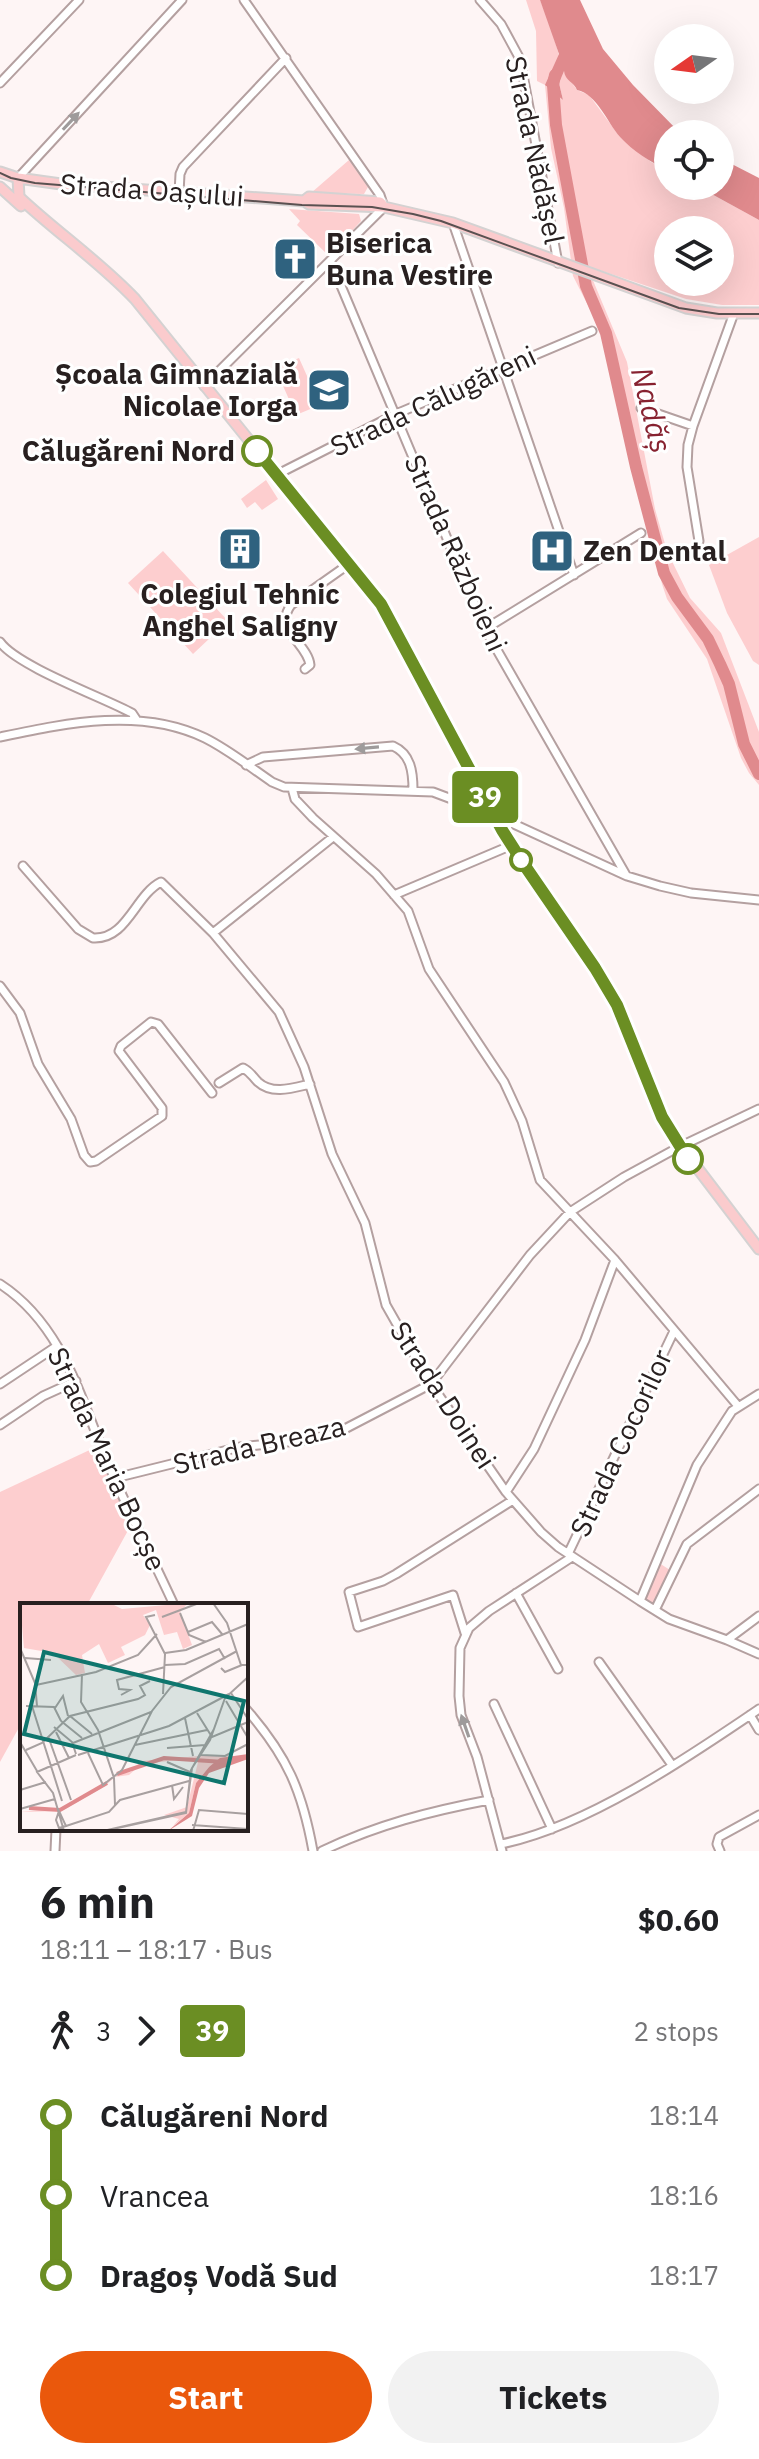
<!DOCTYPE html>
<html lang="en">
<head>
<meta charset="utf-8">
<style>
	body { margin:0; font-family:"IBM Plex Sans",sans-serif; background:#f2f2f2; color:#202124; height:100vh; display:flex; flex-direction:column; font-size:30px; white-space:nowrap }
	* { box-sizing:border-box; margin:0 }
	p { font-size:26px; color:#757577 }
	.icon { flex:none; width:44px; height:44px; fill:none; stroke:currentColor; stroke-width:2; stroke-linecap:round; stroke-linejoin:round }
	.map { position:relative; height:1851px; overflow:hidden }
	.sheet { display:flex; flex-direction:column; background:#fff; flex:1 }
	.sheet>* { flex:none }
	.badge { padding:0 16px; border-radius:6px; font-size:28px; line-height:52px }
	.needle { width:52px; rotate:256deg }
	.controls { position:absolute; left:654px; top:24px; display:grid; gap:16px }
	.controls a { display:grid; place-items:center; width:80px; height:80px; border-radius:50%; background:#fff; box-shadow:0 8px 32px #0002; font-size:40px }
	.map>.badge { position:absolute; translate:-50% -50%; box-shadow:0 0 0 4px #fff }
	.legs { display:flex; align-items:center; gap:12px; height:88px; padding:0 40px; font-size:26px }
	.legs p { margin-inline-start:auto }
	.summary { display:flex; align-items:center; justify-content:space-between; height:136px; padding:0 40px }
	h1 { font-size:44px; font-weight:700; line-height:60px }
	.primary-button { display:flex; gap:16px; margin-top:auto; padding:16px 40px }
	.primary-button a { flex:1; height:92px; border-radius:48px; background:#ea580c; color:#fff; font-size:32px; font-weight:700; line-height:92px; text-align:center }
	.primary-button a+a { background:#f2f2f2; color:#202124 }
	ul { padding:0 40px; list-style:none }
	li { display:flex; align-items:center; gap:28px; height:80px; font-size:30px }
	li i { display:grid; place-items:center; width:12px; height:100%; margin:0 10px; background:currentColor }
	li i::after { content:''; width:20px; height:20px; margin:-10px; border:6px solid; border-radius:50%; background:#fff }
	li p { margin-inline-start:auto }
	li:first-child i { background:linear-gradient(#0000 50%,currentColor 0) }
	li:last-child i { background:linear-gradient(currentColor 50%,#0000 0) }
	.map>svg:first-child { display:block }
	.green { fill:#fdcecf; fill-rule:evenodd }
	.water { fill:#e08a8d }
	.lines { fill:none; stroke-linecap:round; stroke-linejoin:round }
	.river { stroke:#e08a8d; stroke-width:12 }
	.minor-casing { stroke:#b4a0a0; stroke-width:11 }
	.major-casing { stroke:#d4d2d2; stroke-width:13 }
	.minor { stroke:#fff; stroke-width:7 }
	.major { stroke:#fbcbcd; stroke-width:9 }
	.tram { stroke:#5a5151; stroke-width:2 }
	.oneway { fill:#9e9b9b }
	.line-1-casing { stroke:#fff; stroke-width:18 }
	.line-1 { stroke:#6b8e23; stroke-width:12 }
	.stop-1-dot { fill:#fff; stroke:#6b8e23; stroke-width:4 }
	.labels { text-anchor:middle; stroke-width:6; stroke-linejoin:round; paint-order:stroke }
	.street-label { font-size:28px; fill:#282020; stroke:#fff }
	.poi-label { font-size:28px; font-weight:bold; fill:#282020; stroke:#fff; text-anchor:start }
	.stop-label { font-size:28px; font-weight:bold; fill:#282020; stroke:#fff; text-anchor:end }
	.water-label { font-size:30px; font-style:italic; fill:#872230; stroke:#fff }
	.inset-river { fill:none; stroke:#e08a8d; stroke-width:4 }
	.inset-road { fill:none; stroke:#a8a0a0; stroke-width:2 }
	.view { fill:#0f766e; fill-opacity:0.15; stroke:#0f766e; stroke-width:4 }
	.inset-edge { fill:none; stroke:#282020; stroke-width:4 }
</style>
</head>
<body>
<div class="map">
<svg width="759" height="1851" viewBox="0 0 759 1851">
	<rect width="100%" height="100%" fill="#fef5f5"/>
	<path class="green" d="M526 0H540C544 9 559 50 559 56 557 66 550 77 546 86L563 100 559 83 563 70 577 90 589 95 620 137 651 162 668 170V186H697L759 220V305H722L686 299 587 266 627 362 655 509 667 551 690 598 721 633 759 732V785L749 773 741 758 707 659 667 599 662 584 625 436 605 339 573 276 564 208 551 148 545 85 537 81 536 31ZM668 230H720V282H668Z
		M349 160 368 187 364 194 311 193Z
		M289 209 359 214 361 221 329 256 297 225 300 221Z
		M299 358 320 405 296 415 275 368Z
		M266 480 278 499 262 510 255 502 247 508 241 499Z
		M759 537V665L753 661 727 613 709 565Z
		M163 551 228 621 193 654 128 583Z
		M96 1447 131 1525 87 1605H22V1722L0 1762V1492Z
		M659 1563 670 1570 654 1606 644 1600Z"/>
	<path class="water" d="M540 0H580L603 49 633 85 681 134H668V170C650 162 633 151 620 137 607 122 597 94 577 90 574 82 565 81 564 71L559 83 563 100 545 85 559 54Z
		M720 158 759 178V220L697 186H720Z"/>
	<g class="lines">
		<path class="river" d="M555 75 553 85 556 125 586 286 606 333 636 467 664 573 677 597 708 639 720 664 729 684 744 744 759 774"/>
		<g class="minor-casing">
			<path id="minor" d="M480 0 501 24 520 59 558 263
				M0 83 79 0
				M18 178 182 0
				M179 193 180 174 183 167 286 58
				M453 223 574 575
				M331 262 485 629 626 875
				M204 386 384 207 380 195 244 0
				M641 408 693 426
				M276 475 396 414 592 331
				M699 541 687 467 688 445 693 426 734 313
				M485 629 641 533
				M0 642C17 666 102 697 132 713L136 719
				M305 669 310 665C308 644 273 629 291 605L349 564
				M0 737C67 723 141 707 205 738 229 750 250 767 272 782L284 787 433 792 494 815 627 876 660 886 691 893 759 900
				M246 765 263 757 393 746C411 754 413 772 413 790
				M292 788 295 799 313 818 376 874 408 911 429 969 504 1082 522 1121 540 1180 615 1260 738 1406
				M23 866 78 929 93 938C127 940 135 895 161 882L213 933 279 1012 304 1067 332 1154 365 1223 386 1305 431 1384 506 1492 541 1532 558 1547 640 1601 669 1619 727 1640 759 1654
				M394 895 512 845
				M213 933 333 837
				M0 986 20 1013 38 1064 71 1119 84 1155 90 1162 96 1161 162 1116V1108L119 1051 121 1046 151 1022 158 1024 212 1093
				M219 1083 243 1068C251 1072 252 1076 258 1082 272 1095 293 1088 310 1084
				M0 1284C60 1323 79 1392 104 1454 125 1505 151 1555 174 1605
				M0 1384 57 1346
				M0 1425 43 1396 76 1381
				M115 1478 240 1447 297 1441 335 1434 431 1384 530 1255 570 1212 624 1177 679 1147 759 1109
				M506 1492 534 1449 585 1340 615 1260
				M568 1554 674 1331
				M516 1593 558 1669
				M640 1601 697 1465 732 1411 759 1394
				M655 1610 687 1544 759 1489
				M465 1633 453 1595 358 1627 349 1592 383 1581 396 1574 513 1500
				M727 1640 759 1616
				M599 1662 672 1765
				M494 1704 552 1829
				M246 1709C287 1756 302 1790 313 1851
				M750 1715 759 1730
				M501 1844C586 1827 687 1758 759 1709
				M55 1851 56 1829
				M322 1851C376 1825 431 1811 489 1800
				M502 1851 477 1757 461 1715 459 1696 460 1648 469 1628 489 1611 572 1557
				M720 1851 717 1844 719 1837 759 1815"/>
		</g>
		<g class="major-casing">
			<path id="major" d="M0 172 18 178 61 184 304 201 309 204 384 207 453 223 686 308 717 313H759
				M18 178 19 197C56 232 99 261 135 299L381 604 500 826 617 1005 670 1132 759 1249
				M0 187 21 206
				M304 201 309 197 380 202 382 204"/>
		</g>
		<use href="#minor" class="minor"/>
		<use href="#major" class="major"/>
		<path class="tram" d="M0 173 11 178 35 183 302 205 372 207 413 214 441 221 679 308 719 314H759"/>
	</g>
	<defs><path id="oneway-solid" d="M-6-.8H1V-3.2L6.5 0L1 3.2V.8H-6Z" transform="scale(2)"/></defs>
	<g class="oneway">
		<use href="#oneway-solid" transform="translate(71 121) rotate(-47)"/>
		<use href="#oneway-solid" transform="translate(367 748) rotate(175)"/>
		<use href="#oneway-solid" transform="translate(465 1726) rotate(-109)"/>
	</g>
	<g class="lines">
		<g class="line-1-casing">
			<path id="line-1" d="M257 451 381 604 502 830 525 866 595 968 617 1005 662 1117 688 1159"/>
		</g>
		<use href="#line-1" class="line-1"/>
	</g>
	<defs>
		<g id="church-square" transform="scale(2.3)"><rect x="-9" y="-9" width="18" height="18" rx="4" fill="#2f627f" stroke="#fff"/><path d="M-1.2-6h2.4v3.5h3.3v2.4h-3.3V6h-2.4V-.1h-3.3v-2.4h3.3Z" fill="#fff"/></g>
		<g id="school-square" transform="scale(2.3)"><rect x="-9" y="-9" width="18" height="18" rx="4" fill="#2f627f" stroke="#fff"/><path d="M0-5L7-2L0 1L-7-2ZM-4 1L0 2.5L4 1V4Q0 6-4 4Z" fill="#fff"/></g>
		<g id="building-square" transform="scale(2.3)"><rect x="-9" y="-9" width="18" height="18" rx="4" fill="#2f627f" stroke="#fff"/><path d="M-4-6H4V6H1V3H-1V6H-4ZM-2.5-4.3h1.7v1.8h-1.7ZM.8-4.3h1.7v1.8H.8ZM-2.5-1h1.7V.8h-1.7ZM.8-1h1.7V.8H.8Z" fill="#fff"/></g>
		<g id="hospital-square" transform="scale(2.3)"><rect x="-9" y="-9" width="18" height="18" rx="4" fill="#2f627f" stroke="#fff"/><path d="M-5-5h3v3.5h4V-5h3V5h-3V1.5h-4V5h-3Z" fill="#fff"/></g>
	</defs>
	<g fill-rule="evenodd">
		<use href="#church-square" x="295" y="259"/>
		<use href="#school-square" x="329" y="390"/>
		<use href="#building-square" x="240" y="549"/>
		<use href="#hospital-square" x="552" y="551"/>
	</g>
	<g class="stop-1-dot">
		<circle cx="257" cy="451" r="14"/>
		<circle cx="521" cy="860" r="10"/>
		<circle cx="688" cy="1159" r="14"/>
	</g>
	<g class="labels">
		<g class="street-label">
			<text transform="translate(535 150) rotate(78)" y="10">Strada Nădășel</text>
			<text transform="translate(152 190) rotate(4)" y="10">Strada Oașului</text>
			<text transform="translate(433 401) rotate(-25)" y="10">Strada Călugăreni</text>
			<text transform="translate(456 553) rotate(66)" y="10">Strada Războieni</text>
			<text transform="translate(443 1395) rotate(57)" y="10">Strada Doinei</text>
			<text transform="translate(621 1443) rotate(-65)" y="10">Strada Cocorilor</text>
			<text transform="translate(259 1445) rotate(-13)" y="10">Strada Breaza</text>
			<text transform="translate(107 1459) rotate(65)" y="10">Strada Maria Bocșe</text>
		</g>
		<g class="poi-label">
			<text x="326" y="253">Biserica<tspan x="326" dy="32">Buna Vestire</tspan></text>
			<text x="298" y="384" text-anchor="end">Școala Gimnazială<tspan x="298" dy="32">Nicolae Iorga</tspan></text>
			<text x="583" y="561">Zen Dental</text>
			<text x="240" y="604" text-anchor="middle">Colegiul Tehnic<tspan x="240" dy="32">Anghel Saligny</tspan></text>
		</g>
		<g class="stop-label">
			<text x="235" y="461">Călugăreni Nord</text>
		</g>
		<g class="water-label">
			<text transform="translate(651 410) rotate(76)" y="10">Nadăș</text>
		</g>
	</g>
	<g transform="translate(20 1603)">
		<rect width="228" height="228" fill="#fef5f5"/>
		<path d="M0 0H90L102 6 168 0 160 9 172 42 163 46 157 29 144 32 136 7 123 12 130 22 125 32 101 44 105 52 88 60 79 41 62 52 65 70 56 72 33 50 4 45ZM179 153H222L189 164 176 180 169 210 153 223 159 216 144 212 167 204 179 155 121 161 109 172 95 174 85 183 42 208 0 209 42 205 101 170 111 169 121 158Z" fill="#fdcecf"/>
		<path d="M228 151V156L189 170 179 185 172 213 148 228 169 210 176 180 189 164 200 155Z" fill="#e08a8d"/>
		<path class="inset-river" d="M97 171 144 155 204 159M9 205 40 207 87 180"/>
		<path class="inset-road" d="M193 0 207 20 221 62H228M160 10 169 32 186 39M135 12 126 14 145 51 143 91M142 14 179 0M168 29 192 19 202 31M0 45 15 80 17 103M145 50 166 47 228 21M5 55 31 57M145 62 165 61 199 46 205 56M201 65 205 69 222 62M62 71 61 99 78 127 94 175 95 202M16 82 76 69 118 52 137 31M211 90 228 116M101 92 110 87 99 86 97 77 145 64M206 98 228 135M6 103 34 104 41 118M12 103 42 198M35 105 43 93 48 113M177 110 192 134 228 119M50 113 72 131M165 115 173 153M41 118 62 135M34 124 52 139 56 151M194 126 205 95 228 74M36 129 49 155M28 133 51 197M0 139 17 168M53 140 131 109M115 142 187 127M147 145 185 142M6 147 22 140 50 113 118 96 125 92 120 83 130 78M68 150 83 182 102 167 132 108 151 84 217 48M58 152 149 123 209 91M181 152 205 153 228 141M147 159 170 169M152 182 154 196 163 184M0 187 26 179M0 206 35 196M39 208 46 223 39 225 36 217ZM172 222 228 226M46 223 89 209 100 197 169 178M44 228 33 190 17 169 56 152M83 228 166 209 172 165 190 137 205 95 228 74M84 228 166 210 171 167 194 126M173 228 179 207 228 211"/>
		<path class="view" d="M24 49 224 98 204 180 4 131Z"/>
		<rect width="228" height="228" class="inset-edge"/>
	</g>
</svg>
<div class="controls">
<a><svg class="needle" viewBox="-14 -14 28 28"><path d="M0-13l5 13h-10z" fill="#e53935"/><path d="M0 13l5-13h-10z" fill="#757577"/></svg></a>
<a><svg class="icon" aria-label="locate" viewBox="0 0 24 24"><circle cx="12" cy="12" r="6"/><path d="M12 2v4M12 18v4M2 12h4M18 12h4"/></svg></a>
<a><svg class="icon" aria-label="layers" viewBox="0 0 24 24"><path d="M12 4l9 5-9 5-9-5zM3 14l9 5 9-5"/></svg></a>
</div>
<b class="badge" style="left:485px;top:797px;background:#6b8e23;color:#fff">39</b>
</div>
<section class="sheet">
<div class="summary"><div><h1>6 min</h1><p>18:11 – 18:17 · Bus</p></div><b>$0.60</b></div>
<div class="legs"><svg class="icon" aria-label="walk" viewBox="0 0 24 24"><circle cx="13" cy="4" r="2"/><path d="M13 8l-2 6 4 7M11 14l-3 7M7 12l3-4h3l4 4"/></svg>3<svg class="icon" aria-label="forward" viewBox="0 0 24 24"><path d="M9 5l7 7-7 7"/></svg><b class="badge" style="background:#6b8e23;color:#fff">39</b><p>2 stops</p></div>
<ul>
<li><i style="color:#6b8e23"></i><b>Călugăreni Nord</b><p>18:14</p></li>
<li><i style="color:#6b8e23"></i><span>Vrancea</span><p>18:16</p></li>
<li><i style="color:#6b8e23"></i><b>Dragoș Vodă Sud</b><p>18:17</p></li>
</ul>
<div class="primary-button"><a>Start</a><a>Tickets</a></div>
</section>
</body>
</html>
